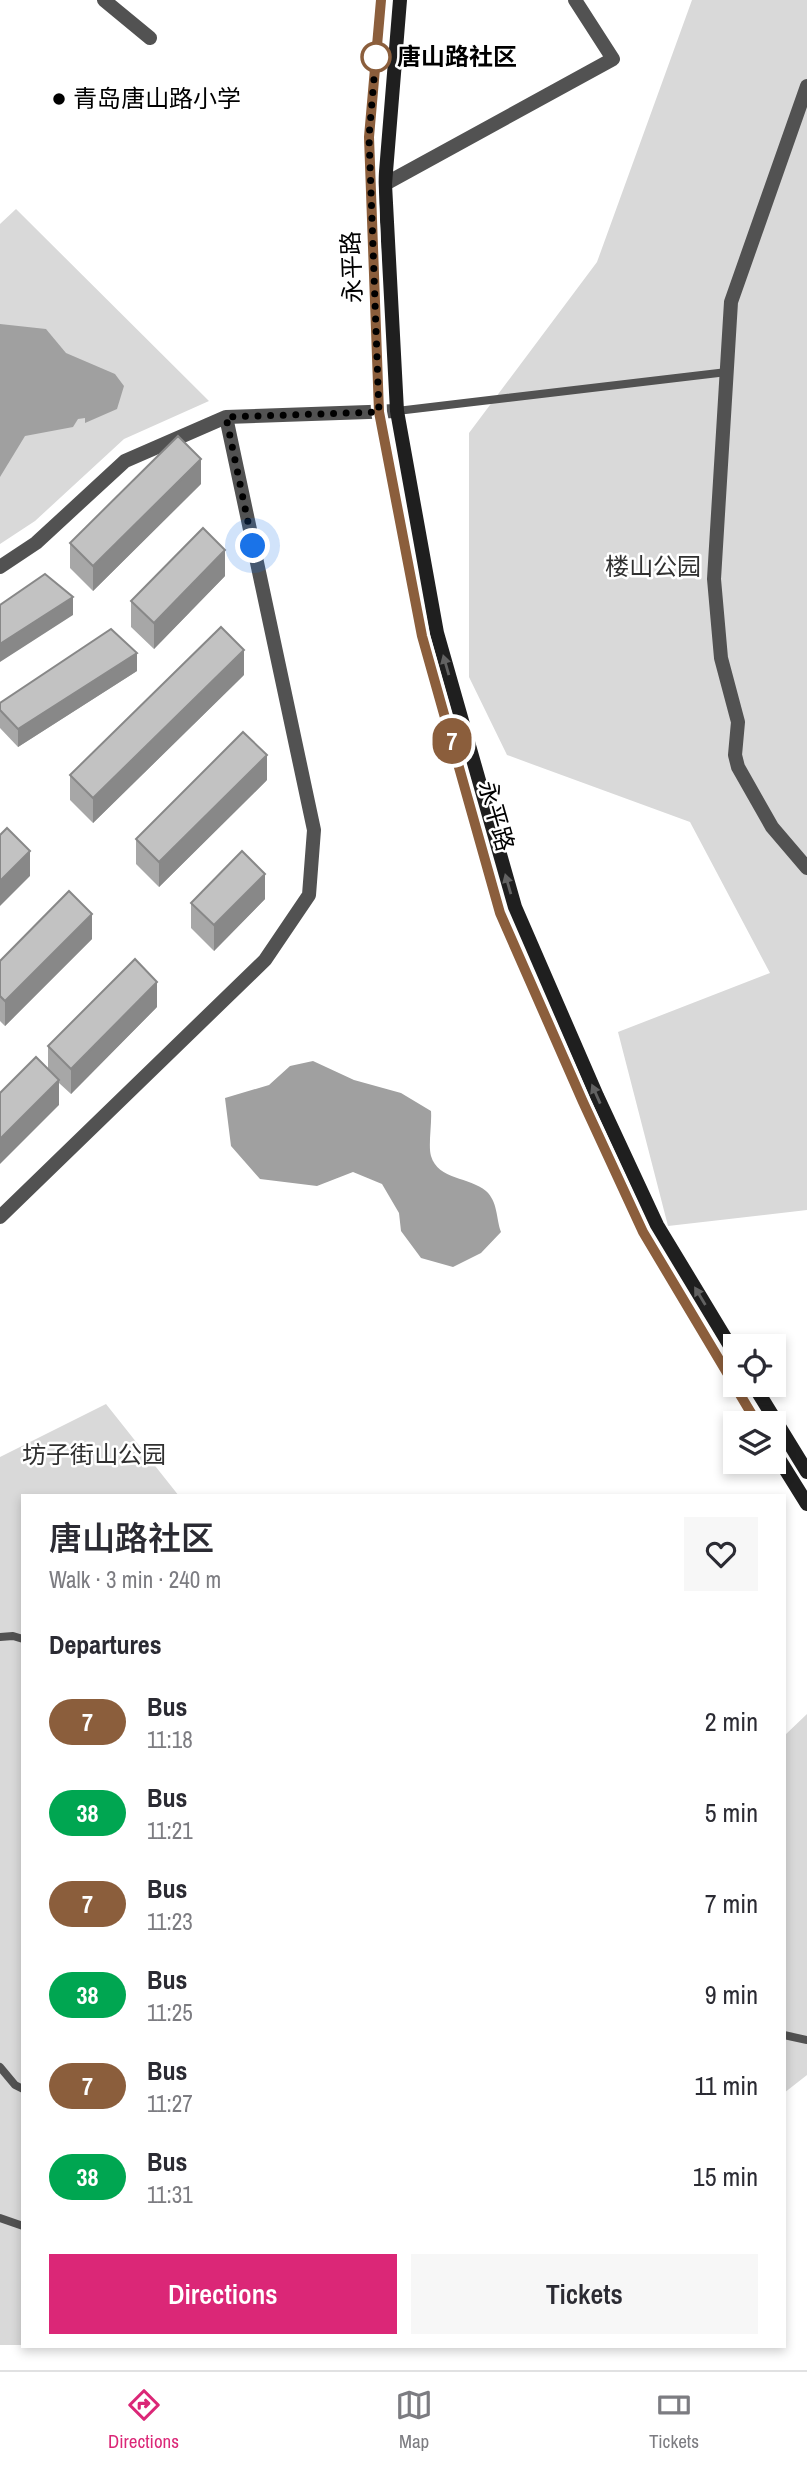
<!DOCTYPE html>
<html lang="en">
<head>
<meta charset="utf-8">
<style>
	body { margin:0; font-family:"Archivo Narrow","Noto Sans SC",sans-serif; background:#f7f7f7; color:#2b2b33; height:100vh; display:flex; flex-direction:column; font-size:26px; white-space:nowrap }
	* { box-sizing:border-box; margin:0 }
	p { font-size:23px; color:#7c7c81 }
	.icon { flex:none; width:38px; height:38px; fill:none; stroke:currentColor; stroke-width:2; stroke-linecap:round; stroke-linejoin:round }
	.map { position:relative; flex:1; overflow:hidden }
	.details { position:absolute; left:21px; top:1494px; width:765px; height:854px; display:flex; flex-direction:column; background:#fff; border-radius:0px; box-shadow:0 4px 10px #0003 }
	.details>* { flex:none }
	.badge { padding:0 14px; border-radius:23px; font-size:24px; line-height:46px }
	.fabs { position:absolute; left:723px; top:1334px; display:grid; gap:14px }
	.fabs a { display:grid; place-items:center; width:63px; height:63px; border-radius:0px; background:#fff; box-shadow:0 4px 10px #0003; font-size:35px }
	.you { position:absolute; width:35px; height:35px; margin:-18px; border:5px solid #fff; border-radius:50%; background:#1a73e8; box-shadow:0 0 0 10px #1a73e833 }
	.map>.badge { position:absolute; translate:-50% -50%; box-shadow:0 0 0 4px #fff }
	h2 { padding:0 28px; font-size:26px; line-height:63px }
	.round { display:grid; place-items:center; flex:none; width:74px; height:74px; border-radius:0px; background:#f7f7f7 }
	.headline { display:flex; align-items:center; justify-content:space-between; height:119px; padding:0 28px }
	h1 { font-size:33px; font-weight:600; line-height:52px }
	.button { display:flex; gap:14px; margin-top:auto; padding:14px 28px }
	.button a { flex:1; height:80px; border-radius:0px; background:#db2777; color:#fff; font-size:28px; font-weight:600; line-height:80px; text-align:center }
	.button a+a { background:#f7f7f7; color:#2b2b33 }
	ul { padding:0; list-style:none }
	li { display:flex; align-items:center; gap:21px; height:91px; padding:0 28px }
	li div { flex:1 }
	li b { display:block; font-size:26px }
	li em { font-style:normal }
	li .badge { min-width:77px; font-weight:700; text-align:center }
	.tab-bar { display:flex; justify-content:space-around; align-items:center; height:98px; border-top:2px solid #e1e1e2; background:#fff; font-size:19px; color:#7c7c81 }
	.tab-bar a { display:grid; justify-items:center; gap:4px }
	.tab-bar .on { color:#db2777 }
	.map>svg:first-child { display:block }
	.green { fill:#d9d9d9 }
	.water { fill:#a0a0a0 }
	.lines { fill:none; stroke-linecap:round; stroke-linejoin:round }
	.service { stroke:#525252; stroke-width:8 }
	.minor { stroke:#525252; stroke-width:14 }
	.secondary { stroke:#1f1f1f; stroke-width:14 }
	.wall { fill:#a7a7a7 }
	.shaded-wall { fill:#888 }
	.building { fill:#c2c2c2; stroke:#888; stroke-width:2 }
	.oneway { fill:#626262 }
	.line-casing { stroke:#fff; stroke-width:16 }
	.line { stroke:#8b5e3c; stroke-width:10 }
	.walk { stroke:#000; stroke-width:7; stroke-dasharray:0 12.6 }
	.stop-dot { fill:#fff; stroke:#8b5e3c; stroke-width:3.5 }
	.poi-dot { fill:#000; stroke:#fff; stroke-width:2.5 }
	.labels { text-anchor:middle; stroke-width:5; stroke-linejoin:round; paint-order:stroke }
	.stop-label { font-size:24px; font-weight:bold; fill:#000; stroke:#fff; text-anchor:start }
	.poi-label { font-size:24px; fill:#000; stroke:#fff; text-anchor:start }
	.street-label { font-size:24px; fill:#000; stroke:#fff }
	.park-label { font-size:24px; fill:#303030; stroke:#fff }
</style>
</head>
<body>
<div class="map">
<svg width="807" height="2370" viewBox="0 0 807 2370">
	<rect width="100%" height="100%" fill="#fff"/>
	<path class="green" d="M692 0H807V1210L668 1226 618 1032 770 973 690 822 507 755 469 677V433L597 262Z
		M16 209 209 401 124 439 35 521 0 544V224Z
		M106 1404 179 1496H23V2345H0V1457Z
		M807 1714V2075L784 2093V1736Z"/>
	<path class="water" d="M0 324 46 329 66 353 115 374 124 386 117 409 85 423V418L78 419 73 427 25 436 0 477Z
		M313 1061 354 1080 401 1093 431 1111C432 1124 428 1146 431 1156 438 1180 470 1177 486 1191 498 1202 496 1218 501 1232L481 1253 453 1267 421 1258 401 1231 399 1213 382 1184 353 1172 317 1186 260 1179 231 1146 225 1098 269 1085 290 1066Z"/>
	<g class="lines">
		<path class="service" d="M397 411 727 372
			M0 1637 13 1636 23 1639
			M784 2035 807 2040
			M0 2067 15 2085 23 2089
			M0 2218 23 2226"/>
		<path class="minor" d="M104 0 150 38
			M807 86 731 302 714 579 721 658 738 722 735 755 738 767 772 827 807 868
			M385 184 613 59 575 0
			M0 567 36 543 125 461 226 417 397 411
			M0 1217 265 960 309 895 314 830 226 417"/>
		<path class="secondary" d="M381 0 369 137 379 412 422 636 500 913 583 1102 643 1232 757 1423
			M400 0 385 184 397 411 437 633 515 907 597 1096 657 1225 735 1354
			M753 1384 807 1472
			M774 1451 807 1504"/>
	</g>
	<path class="wall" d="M201 484 93 591 70 568V543Z
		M225 576 154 649 131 627V601Z
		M137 671 18 747 0 728V703Z
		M244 675 93 823 70 800V775Z
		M267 780 159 887 136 864V839Z
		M265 899 214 951 191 928V903Z
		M92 939 5 1026 0 1021V961Z
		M157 1007 71 1094 59 1083V1105L48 1068V1046Z"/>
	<path class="shaded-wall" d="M201 459V484L93 591V566Z
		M225 550V576L154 649V623Z
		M73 597V615L0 662V644Z
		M244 650V675L93 823V798Z
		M137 653V671L18 747V729Z
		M267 755V780L159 887V862Z
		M30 851V876L0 906V881Z
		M265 874V899L214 951V925Z
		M92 914V939L5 1026V1001Z
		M157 982V1007L71 1094V1069Z
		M59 1080V1105L0 1164V1139Z"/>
	<path class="building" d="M178 436 201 459 93 566 70 543Z
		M203 528 225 550 154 623 131 601Z
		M45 574 73 597 0 644V605Z
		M221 627 244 650 93 798 70 775Z
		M111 629 137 653 18 729 0 710V703Z
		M243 732 267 755 159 862 136 839Z
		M7 828 30 851 0 881V835Z
		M242 851 265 874 214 925 191 903Z
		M69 891 92 914 5 1001 0 996V961Z
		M135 959 157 982 71 1069 48 1046Z
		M36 1057 59 1080 0 1139V1093Z"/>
	<defs><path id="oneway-solid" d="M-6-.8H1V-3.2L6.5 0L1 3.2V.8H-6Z" transform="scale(1.75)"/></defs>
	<g class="oneway">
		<use href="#oneway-solid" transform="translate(446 665) rotate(-106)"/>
		<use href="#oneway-solid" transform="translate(508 884) rotate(-106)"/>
		<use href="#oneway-solid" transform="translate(596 1094) rotate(-114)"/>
		<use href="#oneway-solid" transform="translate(700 1296) rotate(-121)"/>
	</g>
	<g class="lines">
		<g class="line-casing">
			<path id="line" d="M381 0 369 137 379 412 422 636 500 913 583 1102 643 1232 757 1423"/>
		</g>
		<use href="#line" class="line"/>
		<path class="walk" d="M253 546 226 417 379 412 369 137 376 55V57"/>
	</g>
	<circle class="stop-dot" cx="376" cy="57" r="14"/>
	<circle class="poi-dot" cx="59" cy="99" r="7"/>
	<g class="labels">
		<g class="stop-label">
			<text x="397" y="65">唐山路社区</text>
		</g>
		<g class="poi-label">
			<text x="73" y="107">青岛唐山路小学</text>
		</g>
		<g class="street-label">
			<text transform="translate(352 267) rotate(-92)" y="8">永平路</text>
			<text transform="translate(496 816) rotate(74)" y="8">永平路</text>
		</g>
		<g class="park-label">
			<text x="653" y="575">楼山公园</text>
			<text x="94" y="1463">坊子街山公园</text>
		</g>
	</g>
</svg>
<div class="fabs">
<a><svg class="icon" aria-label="locate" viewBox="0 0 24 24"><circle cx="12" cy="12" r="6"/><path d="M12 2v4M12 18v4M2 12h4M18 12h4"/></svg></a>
<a><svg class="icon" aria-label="layers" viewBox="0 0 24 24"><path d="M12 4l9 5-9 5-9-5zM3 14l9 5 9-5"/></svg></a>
</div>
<div class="you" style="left:253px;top:546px"></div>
<b class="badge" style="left:452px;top:741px;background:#8b5e3c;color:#fff">7</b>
<section class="details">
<div class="headline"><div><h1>唐山路社区</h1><p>Walk · 3 min · 240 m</p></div><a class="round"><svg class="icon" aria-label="heart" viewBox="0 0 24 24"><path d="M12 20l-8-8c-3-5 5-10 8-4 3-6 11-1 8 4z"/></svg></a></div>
<h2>Departures</h2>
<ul>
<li><span class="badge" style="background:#8b5e3c;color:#fff">7</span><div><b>Bus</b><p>11:18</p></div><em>2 min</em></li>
<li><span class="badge" style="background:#00a651;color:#fff">38</span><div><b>Bus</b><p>11:21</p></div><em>5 min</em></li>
<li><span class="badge" style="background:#8b5e3c;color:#fff">7</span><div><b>Bus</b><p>11:23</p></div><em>7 min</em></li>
<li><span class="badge" style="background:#00a651;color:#fff">38</span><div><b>Bus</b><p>11:25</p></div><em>9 min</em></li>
<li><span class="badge" style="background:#8b5e3c;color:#fff">7</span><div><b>Bus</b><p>11:27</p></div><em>11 min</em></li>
<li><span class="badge" style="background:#00a651;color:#fff">38</span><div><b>Bus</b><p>11:31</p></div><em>15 min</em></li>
</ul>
<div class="button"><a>Directions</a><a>Tickets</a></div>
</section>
</div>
<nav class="tab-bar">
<a class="on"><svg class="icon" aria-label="directions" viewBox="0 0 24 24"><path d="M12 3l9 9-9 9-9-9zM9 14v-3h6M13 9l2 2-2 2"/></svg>Directions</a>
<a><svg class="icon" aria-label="map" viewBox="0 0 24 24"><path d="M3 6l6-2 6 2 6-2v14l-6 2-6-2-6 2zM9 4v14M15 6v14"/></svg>Map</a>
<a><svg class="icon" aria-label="tickets" viewBox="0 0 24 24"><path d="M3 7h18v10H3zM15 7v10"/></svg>Tickets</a>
</nav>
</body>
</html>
